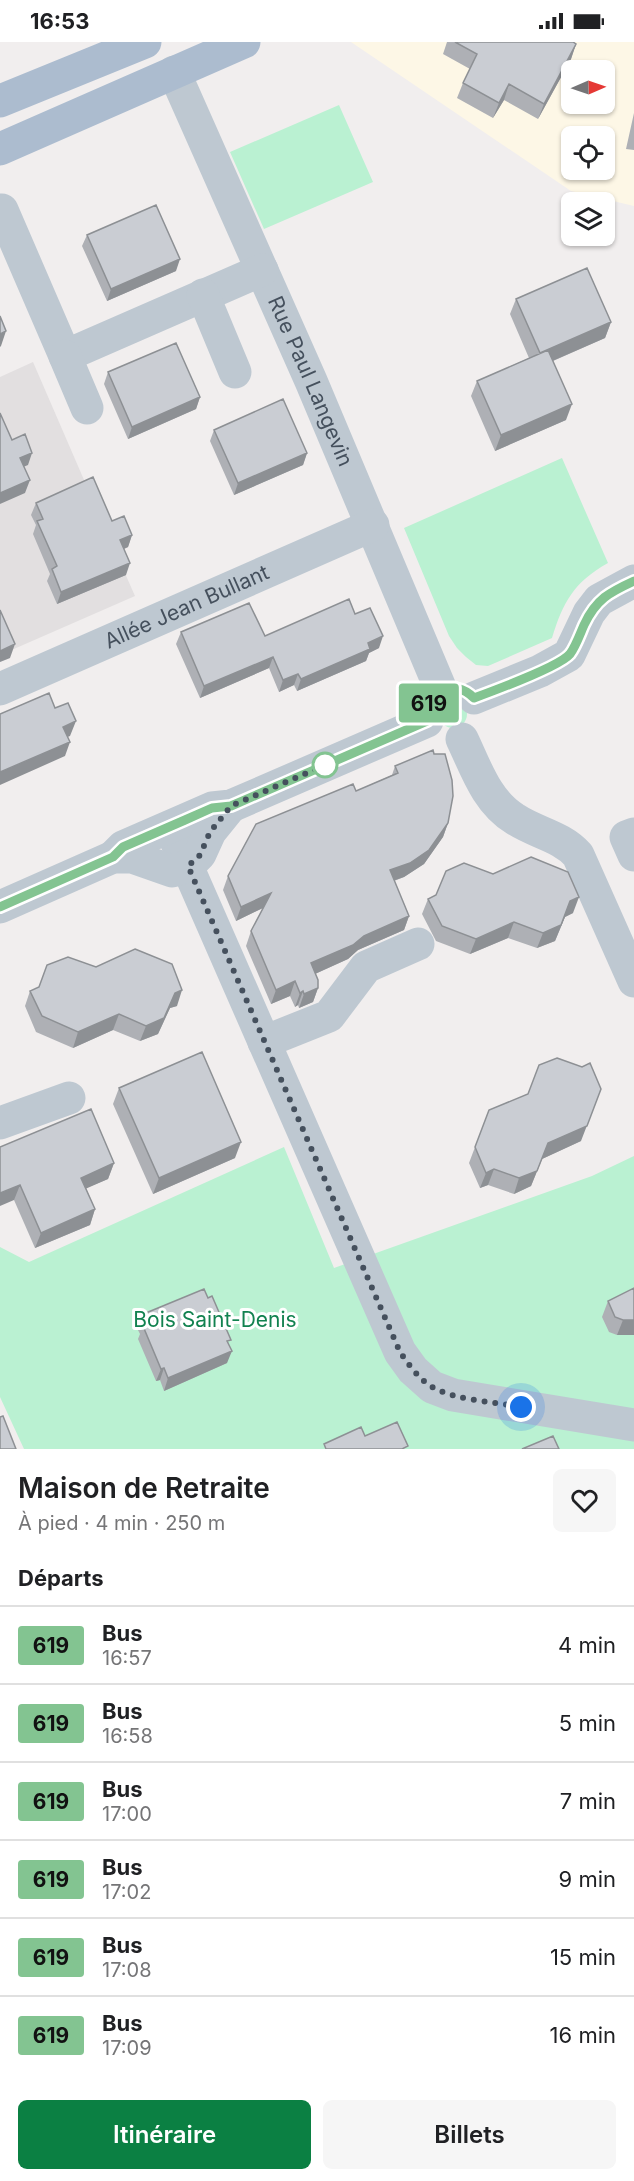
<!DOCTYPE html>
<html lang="fr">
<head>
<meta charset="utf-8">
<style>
	body { margin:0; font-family:Inter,sans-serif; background:#f6f6f6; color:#202124; height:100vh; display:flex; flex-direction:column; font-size:22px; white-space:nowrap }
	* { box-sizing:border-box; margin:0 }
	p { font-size:20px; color:#757577 }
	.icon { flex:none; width:33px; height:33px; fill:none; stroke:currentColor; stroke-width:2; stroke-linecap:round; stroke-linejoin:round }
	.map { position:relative; height:1407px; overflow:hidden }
	.drawer { display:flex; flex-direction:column; background:#fff; flex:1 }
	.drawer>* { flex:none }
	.badge { padding:0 12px; border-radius:4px; font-size:21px; line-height:39px }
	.needle { width:39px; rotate:88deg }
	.tools { position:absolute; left:561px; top:18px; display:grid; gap:12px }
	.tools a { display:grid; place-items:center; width:54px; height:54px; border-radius:9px; background:#fff; box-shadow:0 2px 4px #0004; font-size:30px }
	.you { position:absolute; width:30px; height:30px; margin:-15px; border:4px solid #fff; border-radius:50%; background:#1a73e8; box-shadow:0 0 0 9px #1a73e833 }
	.map>.badge { position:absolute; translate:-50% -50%; box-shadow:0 0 0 3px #fff }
	h2 { padding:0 18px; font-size:22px; line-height:54px }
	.round { display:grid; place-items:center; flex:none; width:63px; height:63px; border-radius:9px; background:#f6f6f6 }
	.head { display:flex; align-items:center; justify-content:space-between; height:102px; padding:0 18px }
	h1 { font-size:28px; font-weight:600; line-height:45px }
	.primary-button { display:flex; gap:12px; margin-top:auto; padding:12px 18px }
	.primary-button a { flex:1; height:69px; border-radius:9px; background:#0b8043; color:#fff; font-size:24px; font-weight:600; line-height:69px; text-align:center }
	.primary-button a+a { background:#f6f6f6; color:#202124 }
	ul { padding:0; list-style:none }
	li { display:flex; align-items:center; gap:18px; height:78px; padding:0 18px; border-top:2px solid #e0e0e0 }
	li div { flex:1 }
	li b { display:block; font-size:22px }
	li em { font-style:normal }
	li .badge { min-width:66px; font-weight:700; text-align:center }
	.status { display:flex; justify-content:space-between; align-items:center; height:42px; padding:0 30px; background:#fff; direction:ltr }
	.status svg { height:16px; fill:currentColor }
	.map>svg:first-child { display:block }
	.commercial { fill:#fdf7e6; fill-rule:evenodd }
	.education { fill:#e2dfe0 }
	.green { fill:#baf1d2 }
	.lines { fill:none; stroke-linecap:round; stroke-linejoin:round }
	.minor { stroke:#bec8d1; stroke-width:33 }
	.major { stroke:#acbccf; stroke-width:33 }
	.wall { fill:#aeb0b5 }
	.shaded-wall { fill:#8d9094 }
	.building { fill:#cacdd3; stroke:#8d9094; stroke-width:1.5 }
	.line-casing { stroke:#fff; stroke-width:14 }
	.line { stroke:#83c491; stroke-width:9 }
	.walk { stroke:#45505d; stroke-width:6; stroke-dasharray:0 10.8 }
	.stop-dot { fill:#fff; stroke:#83c491; stroke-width:3 }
	.labels { text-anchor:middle; stroke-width:6; stroke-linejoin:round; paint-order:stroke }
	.street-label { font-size:21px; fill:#45505d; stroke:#fff }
	.park-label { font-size:21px; fill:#128250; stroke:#fff }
</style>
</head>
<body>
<div class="status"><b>16:53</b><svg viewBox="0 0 49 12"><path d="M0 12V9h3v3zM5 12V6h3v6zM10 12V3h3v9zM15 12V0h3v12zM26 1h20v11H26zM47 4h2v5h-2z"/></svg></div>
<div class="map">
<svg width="634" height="1407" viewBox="0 0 634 1407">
	<rect width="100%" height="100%" fill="#f1eeee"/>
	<path class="commercial" d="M351 0H634V164L571 149ZM572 28H604V62H572ZM572 94H604V128H572Z"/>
	<path class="education" d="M33 320 107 491 119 486 128 505 116 511 135 554 7 610 10 616 0 620V335Z"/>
	<path class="green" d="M339 63 373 140 264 187 230 110Z
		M562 416 608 521C574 540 563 560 552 596L488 624 476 623 466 615 457 606 449 594 404 486Z
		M439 672a14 14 0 1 1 28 0a14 14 0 1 1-28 0Z
		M284 1105 334 1226 592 1134 634 1114V1246L605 1268 634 1292V1407H24L0 1355V1205L29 1220Z"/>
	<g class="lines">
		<g class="minor">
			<path id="s1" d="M174 30 311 339 441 648"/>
			<path d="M2 168 65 314 262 228"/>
			<path d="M203 253 235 330"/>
			<path d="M65 314 87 366"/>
			<path id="s2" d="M0 647 373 483"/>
			<path d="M474 656 540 629 569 613 589 571 599 558 634 539"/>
			<path d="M462 697C476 726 486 759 515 777 536 791 561 794 578 813L634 939"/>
			<path d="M170 785 400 1310 413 1328 432 1345 453 1353 634 1383"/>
			<path d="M634 792 626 795 634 813"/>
			<path d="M113 815 123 805 185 778 212 766 231 764 427 679"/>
			<path d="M0 865 113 815H132L172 829 188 824 200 812 210 790 231 764"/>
			<path d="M264 1000 329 974 366 925 418 902"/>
			<path d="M0 1081 69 1056"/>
		</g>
		<path class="major" d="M0 59 145 0
			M0 107 244 0"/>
	</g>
	<path class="wall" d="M447 0H573L576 2 571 17 538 77 504 58 493 76 457 56 463 41 470 27 443 12Z
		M634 71V108L626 107Z
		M87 193 176 229 107 259 82 204Z
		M516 257 611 280 605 296 553 319 566 378 495 409 471 354 477 339 529 316 510 272Z
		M108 330 200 355 196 367 128 397 104 342Z
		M214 388 307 411 303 423 234 453 210 399Z
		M36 461 132 493 128 505 124 507 126 533 57 562 47 539 50 532 33 492 36 483 31 473Z
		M355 572 379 606 369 611 366 619 297 649 294 643 279 650 269 626 200 656 176 602 181 590 265 594Z
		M395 724 448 781 443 795 424 822 404 835 394 839 409 874 404 888 358 908 348 917 315 932 318 946 313 960 299 966 298 963 295 965 290 954 271 962 246 904 251 889 263 866 236 879 223 848 228 834 356 749 392 733Z
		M428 857 573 871 565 875 555 899 537 906 508 896 470 912 436 899 422 872Z
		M30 949 177 964 170 966 158 992 140 999 113 988 73 1006 36 990 25 964Z
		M119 1046 235 1116 153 1152 113 1062Z
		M528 1052 581 1099 542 1117 531 1144 514 1152 488 1143 480 1146 469 1121 489 1068Z
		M0 1105 114 1121 108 1137 86 1146 95 1167 90 1183 35 1206 14 1158Z
		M634 1246V1293H617L609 1290 602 1275 608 1259Z
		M208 1256 229 1302 227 1321 164 1349 160 1338 156 1339 138 1297 140 1292 137 1286 141 1273Z"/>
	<path class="shaded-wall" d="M576 2 571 17 538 77 544 62Z
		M509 42 504 58 493 76 499 61Z
		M180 217 176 229 107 259 111 247Z
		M611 280 605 296 534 327 540 311Z
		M6 289 1 304 0 305V292Z
		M200 355 196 367 128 397 132 385Z
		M572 362 566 378 495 409 501 393Z
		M32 411 28 423 16 428 20 416Z
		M307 411 303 423 234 453 238 441Z
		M30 438 25 451 0 462V451Z
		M132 493 128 505 116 510 120 498Z
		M130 521 126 533 57 562 61 550Z
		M383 594 379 606 369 611 366 619 297 649 301 637 368 601Z
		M15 602 10 616 0 620V609Z
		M273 615 269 626 200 656 204 644Z
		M298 632 294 643 279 650 283 638Z
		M76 679 70 694 58 699 63 685Z
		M70 700 65 714 0 743V730Z
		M448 781 443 795 424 822 404 835 384 842 390 828Z
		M271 851 265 865 236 879 241 865Z
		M579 855 573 871 565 875 555 899 537 906 543 891 570 859Z
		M409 874 404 888 358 908 348 917 306 936 311 921 364 894Z
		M514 880 508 896 470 912 476 897Z
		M295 939 290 954 271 962 276 948Z
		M318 946 313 960 299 966 304 952Z
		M182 948 177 964 170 966 158 992 140 999 146 984 175 951Z
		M303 949 298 963 295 965 300 951Z
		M119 972 113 988 73 1006 78 990Z
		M601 1047 581 1099 542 1117 531 1144 514 1152 519 1136 548 1101Z
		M241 1100 235 1116 153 1152 159 1136Z
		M114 1121 108 1137 76 1151 81 1136Z
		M494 1127 488 1143 480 1146 486 1131Z
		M20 1143 14 1158 0 1164V1151Z
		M95 1167 90 1183 35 1206 41 1191Z
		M623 1278H634V1293H617Z
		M232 1309 227 1321 164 1349 168 1336Z
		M164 1326 160 1338 156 1339 161 1327Z"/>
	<path class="building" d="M455 0H573L576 2 544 62 509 42 499 61 463 41 477 12Z
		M156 163 180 217 111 247 87 193Z
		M587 226 611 280 540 311 516 257Z
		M0 274 6 289 0 292Z
		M176 301 200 355 132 385 108 330Z
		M548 308 572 362 501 393 477 339Z
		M283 357 307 411 238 441 214 388Z
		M0 371 12 398 25 392 32 411 20 416 30 438 0 451Z
		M93 435 112 479 124 474 132 493 120 498 130 521 61 550 52 527 57 524 37 479 43 477 36 461Z
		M349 557 355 572 370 566 383 594 368 601 370 607 301 637 298 632 283 638 273 615 204 644 181 590 249 561 265 594Z
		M0 568 15 602 0 609Z
		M49 651 55 666 68 661 76 679 63 685 70 700 0 730V672Z
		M433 708 434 712H445L452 738 453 754 448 781 429 808 410 821 390 828 409 874 364 894 353 903 311 921 318 938V946L304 952 303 949 300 951 295 939 276 948 251 889 271 851 241 865 228 834 256 782 353 742 356 749 398 731 395 724Z
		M531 815 568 830 579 855 570 859 561 883 543 891 514 880 476 897 442 884 428 857 436 853 446 829 464 821 493 832Z
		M135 907 172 922 182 948 175 951 164 976 146 984 119 972 78 990 42 974 30 949 39 945 47 923 68 915 96 925Z
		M202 1010 241 1100 159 1136 119 1046Z
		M557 1016 582 1025 590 1021 601 1047 587 1084 548 1101 537 1129 519 1136 494 1127 486 1131 475 1105 489 1068 528 1052 539 1023Z
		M91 1067 114 1121 81 1136 95 1167 41 1191 20 1143 0 1151V1105Z
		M634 1246V1278H623L615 1275 608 1259Z
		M204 1247 208 1256 212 1254 231 1298 227 1299 232 1309 168 1336 164 1326 161 1327 143 1284 145 1283 141 1273Z
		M3 1374 16 1407H0V1375Z
		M397 1380 408 1404 402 1407H326L324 1402 361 1385 365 1394Z
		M553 1394 559 1407H522Z"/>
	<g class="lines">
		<g class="line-casing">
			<path id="line" d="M0 865 113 815 123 805 185 778 212 766 231 764 427 679C425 649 453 635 474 656 493 649 560 624 570 612 576 604 580 592 584 583 596 557 610 550 634 539"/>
		</g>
		<use href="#line" class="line"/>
		<path class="walk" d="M325 723 231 764 210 790 200 813 188 824 400 1310C409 1323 419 1337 432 1345 455 1358 494 1360 521 1365"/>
	</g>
	<circle class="stop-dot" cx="325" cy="723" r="12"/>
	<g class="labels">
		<g class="street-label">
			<text dy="7" stroke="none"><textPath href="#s1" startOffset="338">Rue Paul Langevin</textPath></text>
			<text dy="7" stroke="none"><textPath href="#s2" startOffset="204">Allée Jean Bullant</textPath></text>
		</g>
		<g class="park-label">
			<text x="215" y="1285">Bois Saint-Denis</text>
		</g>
	</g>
</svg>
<div class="tools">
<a><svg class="needle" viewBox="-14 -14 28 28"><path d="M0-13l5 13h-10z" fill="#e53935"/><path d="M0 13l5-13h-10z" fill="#757577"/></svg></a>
<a><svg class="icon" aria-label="locate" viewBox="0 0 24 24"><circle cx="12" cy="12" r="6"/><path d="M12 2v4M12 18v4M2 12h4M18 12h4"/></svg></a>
<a><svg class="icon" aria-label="layers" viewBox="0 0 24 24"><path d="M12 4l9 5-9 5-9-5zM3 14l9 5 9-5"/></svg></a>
</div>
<div class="you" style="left:521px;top:1365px"></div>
<b class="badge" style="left:429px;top:661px;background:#83c491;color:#111">619</b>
</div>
<section class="drawer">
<div class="head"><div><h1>Maison de Retraite</h1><p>À pied · 4 min · 250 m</p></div><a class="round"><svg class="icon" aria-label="heart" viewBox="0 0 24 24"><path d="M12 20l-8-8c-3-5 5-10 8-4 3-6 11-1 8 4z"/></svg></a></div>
<h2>Départs</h2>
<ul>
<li><span class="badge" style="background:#83c491;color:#111">619</span><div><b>Bus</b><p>16:57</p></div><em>4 min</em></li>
<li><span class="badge" style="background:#83c491;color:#111">619</span><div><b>Bus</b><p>16:58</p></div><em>5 min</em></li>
<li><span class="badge" style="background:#83c491;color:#111">619</span><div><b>Bus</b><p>17:00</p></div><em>7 min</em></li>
<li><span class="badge" style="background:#83c491;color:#111">619</span><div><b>Bus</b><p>17:02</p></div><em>9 min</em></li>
<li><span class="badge" style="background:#83c491;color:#111">619</span><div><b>Bus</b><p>17:08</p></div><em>15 min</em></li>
<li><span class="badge" style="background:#83c491;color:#111">619</span><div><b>Bus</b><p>17:09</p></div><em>16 min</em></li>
</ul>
<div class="primary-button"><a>Itinéraire</a><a>Billets</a></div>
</section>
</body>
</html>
